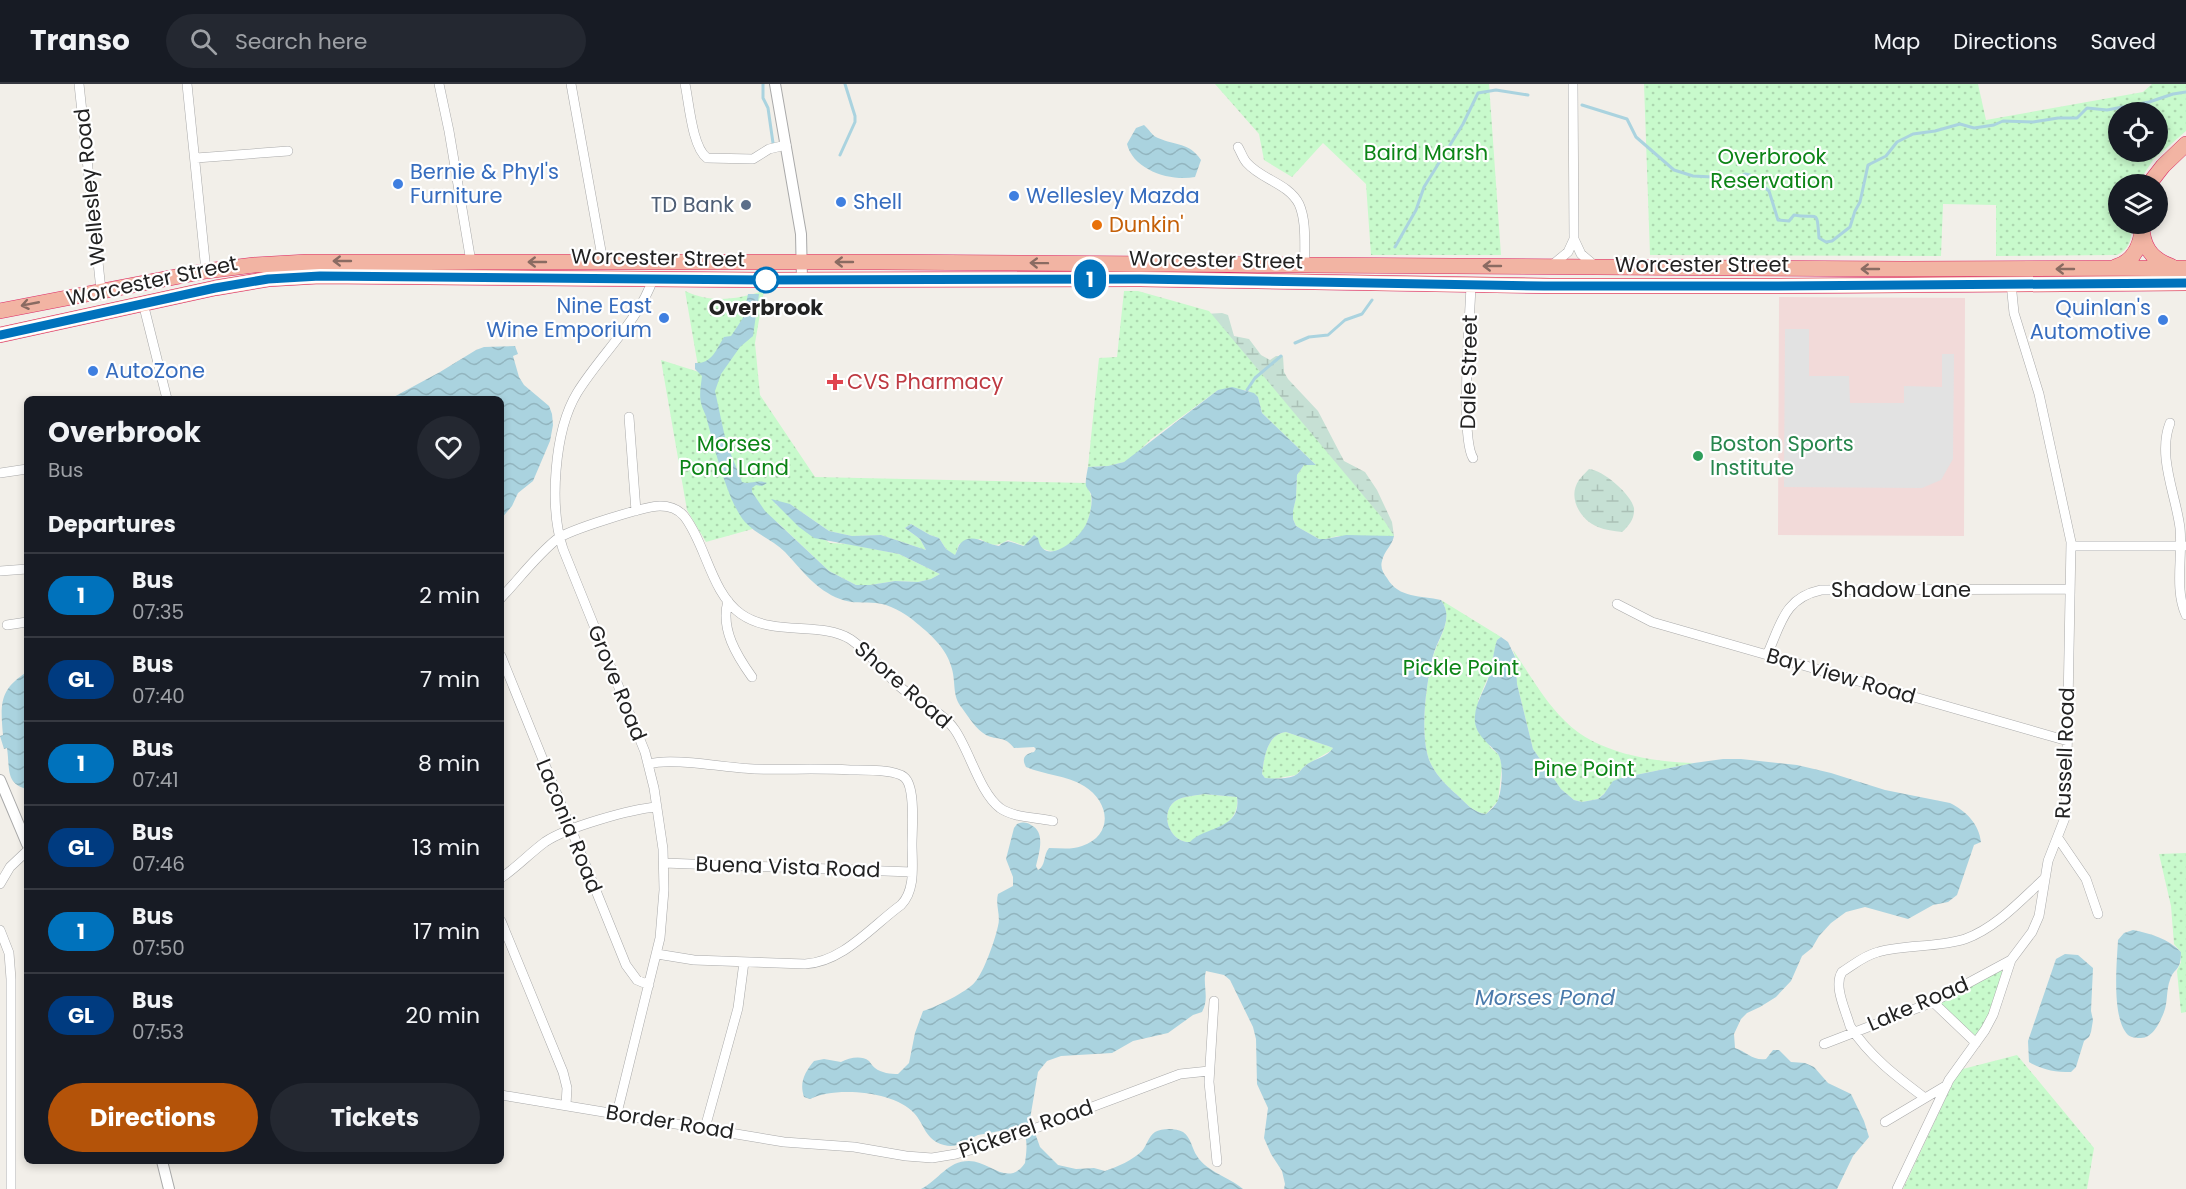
<!DOCTYPE html>
<html lang="en">
<head>
<meta charset="utf-8">
<style>
	body { margin:0; font-family:Poppins,sans-serif; background:#242831; color:#f1f3f6; height:100vh; display:flex; flex-direction:column; font-size:22px; white-space:nowrap }
	* { box-sizing:border-box; margin:0 }
	p { font-size:20px; color:#9ea1a6 }
	.icon { flex:none; width:33px; height:33px; fill:none; stroke:currentColor; stroke-width:2; stroke-linecap:round; stroke-linejoin:round }
	.map { position:relative; flex:1; overflow:hidden }
	.panel { position:absolute; left:24px; top:312px; width:480px; height:768px; display:flex; flex-direction:column; background:#171b24; border-radius:9px; box-shadow:0 3px 9px #0003 }
	.panel>* { flex:none }
	.badge { padding:0 12px; border-radius:20px; font-size:21px; line-height:39px }
	.fabs { position:absolute; left:2108px; top:18px; display:grid; gap:12px }
	.fabs a { display:grid; place-items:center; width:60px; height:60px; border-radius:50%; background:#171b24; box-shadow:0 3px 9px #0003; font-size:30px }
	.map>.badge { position:absolute; translate:-50% -50%; box-shadow:0 0 0 3px #fff }
	h2 { padding:0 24px; font-size:22px; line-height:54px }
	.round { display:grid; place-items:center; flex:none; width:63px; height:63px; border-radius:32px; background:#242831 }
	.headline { display:flex; align-items:center; justify-content:space-between; height:102px; padding:0 24px }
	h1 { font-size:28px; font-weight:700; line-height:45px }
	.cta { display:flex; gap:12px; margin-top:auto; padding:12px 24px }
	.cta a { flex:1; height:69px; border-radius:36px; background:#b45309; color:#fff; font-size:24px; font-weight:700; line-height:69px; text-align:center }
	.cta a+a { background:#242831; color:#f1f3f6 }
	ul { padding:0; list-style:none }
	li { display:flex; align-items:center; gap:18px; height:84px; padding:0 24px; border-top:2px solid #363941 }
	li div { flex:1 }
	li b { display:block; font-size:22px }
	li em { font-style:normal }
	li .badge { min-width:66px; font-weight:700; text-align:center }
	header { display:flex; align-items:center; gap:36px; box-sizing:border-box; height:84px; padding:0 30px; background:#171b24; border-bottom:2px solid #363941 }
	header strong { font-size:28px }
	nav { display:flex; gap:33px; margin-inline-start:auto; font-size:21px }
	.search { width:420px; height:54px; background:#242831; display:flex; align-items:center; gap:15px; box-sizing:border-box; padding:0 21px; border-radius:33px; color:#9ea1a6; font-size:22px }
	.map>svg:first-child { display:block }
	.commercial { fill:#f2dad9 }
	.wetland { fill:url(#wetland-marsh) }
	.park { fill:url(#park-dots); fill-rule:evenodd }
	.parking { fill:#e2e2e2 }
	.water { fill:url(#water-waves); fill-rule:evenodd }
	.lines { fill:none; stroke-linecap:round; stroke-linejoin:round }
	.stream { stroke:#aad3df; stroke-width:3 }
	.minor-casing { stroke:#a9a9a9; stroke-width:10 }
	.tertiary-casing { stroke:#a9a9a9; stroke-width:12 }
	.trunk-casing { stroke:#dc2a67; stroke-width:16 }
	.minor { stroke:#fff; stroke-width:9 }
	.tertiary { stroke:#fff; stroke-width:10 }
	.trunk { stroke:#f2b4a3; stroke-width:15 }
	.oneway { stroke:#8a6b62 }
	.line-casing { stroke:#fff; stroke-width:14 }
	.line { stroke:#0072bc; stroke-width:9 }
	.shop-dot { fill:#3f7fe0; stroke:#fff; stroke-width:2 }
	.service-dot { fill:#5c6f8a; stroke:#fff; stroke-width:2 }
	.food-dot { fill:#e8710a; stroke:#fff; stroke-width:2 }
	.stop-dot { fill:#fff; stroke:#0072bc; stroke-width:3 }
	.health-dot { fill:#e0444e; stroke:#fff; stroke-width:2 }
	.leisure-dot { fill:#2e9e5b; stroke:#fff; stroke-width:2 }
	.labels { text-anchor:middle; stroke-width:4.5; stroke-linejoin:round; paint-order:stroke }
	.park-label { font-size:21px; fill:#0c8416; stroke:#fff }
	.shop-label { font-size:21px; fill:#366cbe; stroke:#fff; text-anchor:start }
	.street-label { font-size:21px; fill:#222; stroke:#fff }
	.service-label { font-size:21px; fill:#4e5e75; stroke:#fff; text-anchor:end }
	.food-label { font-size:21px; fill:#c56008; stroke:#fff; text-anchor:start }
	.stop-label { font-size:21px; font-weight:bold; fill:#222; stroke:#fff }
	.health-label { font-size:21px; fill:#be3a42; stroke:#fff; text-anchor:start }
	.leisure-label { font-size:21px; fill:#27864d; stroke:#fff; text-anchor:start }
	.water-label { font-size:22px; font-style:italic; fill:#4a7aab; stroke:#fff }
</style>
</head>
<body>
<header>
<strong>Transo</strong>
<div class="search"><svg class="icon" aria-label="search" viewBox="0 0 24 24"><circle cx="10" cy="10" r="6"/><path d="M15 15l6 6"/></svg>Search here</div>
<nav><a>Map</a><a>Directions</a><a>Saved</a></nav>
</header>
<div class="map">
<svg width="2186" height="1105" viewBox="0 0 2186 1105">
	<defs>
		<pattern id="wetland-marsh" width="20" height="14" patternUnits="userSpaceOnUse" patternTransform="scale(1.5)"><rect width="20" height="14" fill="#c6e0d4"/><path d="M1 5h8M5 5V1M11 12h8M15 12V8" fill="none" stroke="#aac0b6"/></pattern>
		<pattern id="park-dots" width="8" height="8" patternUnits="userSpaceOnUse" patternTransform="scale(1.5)"><rect width="8" height="8" fill="#c8facc"/><path d="M2 2h.1M6 6h.1" fill="none" stroke="#acd6af" stroke-width="1.8" stroke-linecap="round"/></pattern>
		<pattern id="water-waves" width="16" height="10" patternUnits="userSpaceOnUse" patternTransform="scale(1.5)"><rect width="16" height="10" fill="#aad3df"/><path d="M0 5q4-4 8 0t8 0" fill="none" stroke="#92b5bf"/></pattern>
	</defs>
	<rect width="100%" height="100%" fill="#f2efe9"/>
	<path class="commercial" d="M1779 213 1965 214 1964 452 1778 451Z"/>
	<path class="wetland" d="M1222 229 1228 231 1234 252 1249 255 1261 271 1270 276 1276 272H1283L1284 288 1288 295 1318 327 1344 377 1365 388 1377 406 1392 438 1394 452 1380 453 1205 230Z
		M1589 385C1603 386 1631 410 1634 424 1635 434 1629 442 1622 448 1614 447 1605 446 1598 443 1580 436 1567 413 1579 396 1582 392 1586 388 1589 385Z"/>
	<path class="park" d="M1215 0H1489L1501 171H1371L1366 100 1323 59 1292 93 1264 76 1259 50Z
		M1644 0H1978L1986 36 2143 8 2152 0H2186V47L2154 75 2137 100H2118V140H2131C2132 154 2131 164 2117 171L1996 172V121L1943 120 1941 172 1650 171ZM2118 28H2157V68H2118Z
		M685 207C713 220 736 215 764 207L755 259 760 311 815 393 1086 399C1087 404 1090 407 1091 412 1094 434 1078 464 1055 467 1045 468 1038 461 1029 459L1025 462 1008 456C997 463 992 462 980 455L959 460 955 472 946 465 939 454 930 451 911 440 905 444 920 455 926 466 881 451 852 452 829 447 790 420H775L783 425 788 432 830 459 848 460 899 470 940 490 931 495 918 498 895 497 870 501H856L829 487 777 438 706 458 687 426 661 276 699 288Z
		M1124 207H1138L1209 227 1383 435 1394 452H1338L1326 455H1319L1296 442 1293 435V426L1296 414 1297 391 1304 381 1315 380 1262 329 1258 313 1247 306H1218L1150 356 1133 373 1124 378 1108 382 1088 383 1099 274 1117 273Z
		M1441 516 1501 553 1497 556 1489 591 1478 617 1490 663 1499 671 1502 682 1498 717 1486 730C1473 729 1465 718 1456 710 1447 702 1438 693 1432 682 1418 657 1426 600 1433 573 1438 554 1455 535 1441 516Z
		M1513 566C1529 589 1544 617 1565 637 1596 669 1652 678 1694 679L1621 694 1598 715 1582 718 1574 716 1561 705 1533 665 1517 600 1516 575Z
		M1286 648 1328 662 1333 664 1332 666 1306 681 1296 691 1273 695 1265 694 1262 690C1264 674 1267 650 1286 648Z
		M1204 710 1237 713C1241 740 1210 749 1190 758 1172 759 1160 734 1172 720 1179 712 1194 712 1204 710Z
		M2186 769V928L2181 929 2177 887 2181 878V868L2174 860 2171 822 2159 770Z
		M2011 876 1976 959 1933 918Z
		M2017 971 2094 1064 2087 1105H1903L1959 986Z"/>
	<path class="parking" d="M1785 245H1809V292H1849L1850 319H1904V302L1942 303V270H1954L1953 375 1941 396 1922 404 1784 403Z"/>
	<path class="water" d="M1144 41C1149 45 1152 52 1158 54 1176 62 1189 58 1201 76L1195 93C1171 98 1133 86 1127 60L1136 44Z
		M748 210H759L753 252 740 263 721 290 715 307 726 358 742 398C751 401 756 395 767 399L762 402 756 401 752 404V408L765 427 829 487 856 501H870L895 497 918 498 931 495 940 490 899 470 814 454 799 443 771 415 790 420 829 447 852 452 881 451 926 466 920 455 905 444 911 440 930 451 939 454 946 465 955 471C957 468 958 461 961 459 972 448 987 461 999 462 1008 453 1013 460 1024 462L1034 451 1038 454C1043 485 1081 455 1087 438 1090 431 1093 418 1091 410 1090 407 1087 405 1086 402 1085 397 1087 389 1088 383L1108 382 1124 378 1218 306 1232 303 1254 309 1258 313 1262 329 1316 381H1304L1297 391 1296 414 1293 427V435L1296 442 1319 455H1326L1346 451 1394 452C1392 462 1384 467 1382 477 1380 483 1383 489 1387 494 1399 515 1421 511 1441 516 1455 535 1438 553 1433 572 1426 600 1418 657 1432 682 1438 693 1447 702 1456 710 1465 718 1473 729 1486 730 1490 727 1496 721 1498 716 1502 706 1504 679 1498 670 1488 658 1473 650 1475 632 1476 617 1485 606 1489 592 1493 580 1493 568 1497 556L1501 553 1508 558 1516 575 1517 600 1533 665 1561 705 1574 716 1582 718 1598 715 1604 710 1613 697 1621 694 1694 679 1723 675H1741L1797 681 1831 689 1885 706 1950 719C1966 727 1979 740 1981 758L1974 761 1957 811 1948 818 1933 821 1908 835 1865 823 1846 828 1831 839 1819 852 1812 864 1802 872 1791 897 1776 913 1760 923 1747 929 1741 935 1734 950 1735 964C1747 968 1753 977 1766 975L1773 966H1779L1791 978 1805 979 1814 983 1828 999 1851 1010 1864 1037 1869 1053 1853 1072 1837 1105H1284L1285 1100 1282 1087 1271 1070 1264 1054 1268 1024 1257 1000 1256 955 1253 943 1230 896 1224 891 1206 887C1202 900 1210 914 1202 928L1193 931 1168 949 1133 957 1112 969 1061 972 1047 977 1038 988 1030 1035 1040 1063 1058 1081 1076 1085 1094 1084 1105 1087C1117 1083 1133 1076 1142 1067 1147 1061 1148 1053 1155 1048 1162 1044 1176 1044 1183 1048 1191 1053 1192 1065 1197 1072 1207 1088 1229 1093 1243 1105H921C939 1096 947 1077 969 1077 990 1077 1008 1104 1025 1079 1026 1070 1030 1050 1019 1045 1015 1043 1009 1046 1005 1046 996 1048 987 1049 978 1051 966 1056 958 1065 944 1061 925 1056 925 1041 914 1029 895 1007 834 1002 810 1015L804 1013C799 998 805 988 814 977L824 975 841 978C849 974 861 971 869 977 871 979 872 982 875 984 881 989 891 990 898 990L909 979 915 949 923 927C936 923 967 908 975 898 984 888 995 856 998 842 1001 831 995 821 998 810L1013 802V793L1006 775 1014 744 1017 740C1023 738 1026 738 1031 741 1046 748 1039 769 1036 782L1038 786C1046 782 1043 771 1049 764 1060 764 1071 766 1082 762 1114 751 1110 718 1084 702 1066 691 1045 691 1026 683 1021 674 1025 670 1034 668L1036 665 1034 663 1014 664C1004 651 998 657 986 651 976 645 969 634 962 624 952 612 956 600 952 585 947 564 930 550 913 536 904 529 889 520 876 519 864 518 852 520 840 515 816 506 802 486 785 468 773 456 757 451 745 438 728 419 714 362 707 336 706 330 702 325 701 319 699 311 701 301 702 292L695 285V279C712 280 716 266 724 253L731 252 743 234ZM1286 648 1328 662 1333 664C1327 674 1314 674 1305 682 1301 685 1299 690 1294 692 1286 695 1274 695 1265 694L1262 690C1264 674 1267 650 1286 648ZM1204 710 1237 713C1242 746 1205 742 1190 758 1172 759 1160 734 1172 720 1179 712 1194 712 1204 710Z
		M515 262 518 270 513 272 519 293 524 301 549 322 552 330 553 341 550 357 533 397 518 409 512 422 501 435V315H390L440 288 476 266 484 263Z
		M27 588V705C5 700 10 683 7 664L4 665 0 652 3 651C0 619 0 605 27 588Z
		M2133 846C2149 849 2169 855 2181 868 2181 888 2174 883 2170 896 2166 906 2168 918 2164 928 2160 938 2153 954 2141 954 2137 954 2132 954 2128 951 2111 934 2117 878 2118 856L2124 849Z
		M2065 870 2078 871 2093 884 2091 927 2093 936 2091 948 2089 953 2084 957 2076 983 2071 988C2055 988 2043 986 2029 978L2028 957 2056 875Z"/>
	<g class="lines">
		<path class="stream" d="M763 0V14L768 24 773 59
			M1582 21 1627 35 1636 53 1674 86 1693 92 1713 93 1728 96H1733L1745 90 1750 91 1769 107 1778 136 1789 137 1794 131C1818 136 1817 123 1819 154L1826 158 1832 157 1850 143 1855 127 1860 118 1868 81 1886 72 1897 58 1913 50 1935 47 1960 40 1974 44 1994 41 2003 37 2033 38 2058 34H2077L2087 24 2107 26 2149 18 2173 10 2186 8
			M840 71 855 38V32L845 0
			M1395 163 1416 126 1424 103 1463 40 1478 9 1496 6 1528 11
			M1295 259 1309 253 1328 251 1345 236 1362 230 1372 216
			M1247 306 1255 294 1281 272"/>
		<g class="minor-casing">
			<path id="minor" d="M79 0 101 206
				M187 0 206 187
				M439 0 449 47 471 178
				M571 0 603 178
				M685 0C689 18 692 63 707 74L753 75 769 65 786 61
				M1573 0 1574 155 1581 170 1594 181
				M1238 63C1241 68 1243 75 1247 79 1262 96 1288 99 1299 120 1307 138 1304 162 1305 181
				M196 74 288 67
				M1551 182 1568 168 1574 155
				M1471 201C1470 233 1460 353 1473 374
				M143 219 167 315
				M629 333 636 427
				M2170 339C2157 372 2176 411 2180 444 2183 471 2174 505 2186 531
				M0 389 27 385
				M2071 462H2185
				M0 487 27 485
				M501 514C519 495 536 472 557 455 569 446 645 422 660 422 669 422 678 425 684 432 706 460 711 509 741 530 774 553 821 537 850 555 868 567 883 587 899 602 917 618 941 626 955 646 970 668 980 709 1000 724 1014 734 1036 733 1053 737
				M728 517C720 545 737 572 752 593
				M1617 520 1652 538 2068 657
				M7 541 27 538
				M1767 571C1781 540 1784 514 1821 506L2070 505
				M501 572 626 881 637 896 649 901
				M649 680C671 673 727 684 754 685 786 686 818 684 850 686 863 686 894 685 904 693 916 702 912 745 912 760 912 780 916 806 901 821 872 842 843 878 805 880L694 876 657 870
				M2058 754 2086 795 2098 830
				M664 779 912 788
				M501 794C517 783 530 769 545 758 567 743 631 725 657 723
				M0 800 10 783 27 767
				M501 837 563 988 567 1004 566 1021
				M0 846 9 869 11 895V1105
				M1214 917 1209 998 1217 1078
				M1933 918 1976 959
				M1824 960 1933 918 2011 876
				M501 1011 784 1058 854 1063 906 1072 932 1074 956 1070 996 1059 1180 990 1209 987
				M1925 1014C1897 993 1869 972 1850 942 1846 927 1833 902 1842 888 1853 881 1865 871 1878 868 1906 860 1937 864 1965 855 1996 844 2021 816 2045 794
				M617 1029 660 854 664 806 663 765 654 704 645 668 563 465C549 423 554 347 577 309 601 270 638 238 653 195
				M1885 1038 1947 1001
				M705 1044 738 924 744 878
				M1897 1105 1949 996 1985 946 1993 931 2011 876 2032 848 2039 832 2048 777 2066 731 2071 458 2039 310 2014 229 2011 199"/>
		</g>
		<g class="tertiary-casing">
			<path id="tertiary" d="M775 0 801 150 802 196
				M0 696 27 760
				M162 1077 169 1105"/>
		</g>
		<g class="trunk-casing">
			<path id="trunk" d="M2149 100 2163 82 2186 60
				M2142 140C2142 161 2150 175 2171 182
				M2115 183C2133 178 2140 163 2142 147
				M0 227 206 187 254 181 307 178H880L1904 185 2186 184
				M0 251 215 204 268 195 320 192 763 196 1140 195 1550 202H1778L2186 199"/>
		</g>
		<use href="#minor" class="minor"/>
		<use href="#tertiary" class="tertiary"/>
		<use href="#trunk" class="trunk"/>
	</g>
	<defs><path id="oneway-shaft" d="M-6 0H5M1.5-3L5.5 0L1.5 3" fill="none" stroke-width="1.6" stroke-linecap="round" stroke-linejoin="round" transform="scale(1.5)"/></defs>
	<g class="oneway">
		<use href="#oneway-shaft" transform="translate(342 177) rotate(180)"/>
		<use href="#oneway-shaft" transform="translate(537 178) rotate(-180)"/>
		<use href="#oneway-shaft" transform="translate(844 178) rotate(-180)"/>
		<use href="#oneway-shaft" transform="translate(1039 179) rotate(-179)"/>
		<use href="#oneway-shaft" transform="translate(1492 182) rotate(-180)"/>
		<use href="#oneway-shaft" transform="translate(1870 185) rotate(-180)"/>
		<use href="#oneway-shaft" transform="translate(2065 185) rotate(180)"/>
		<use href="#oneway-shaft" transform="translate(30 220) rotate(169)"/>
	</g>
	<g class="lines">
		<g class="line-casing">
			<path id="line" d="M0 251 215 204 268 195 320 192 763 196 1140 195 1544 202H1778L2186 199"/>
		</g>
		<use href="#line" class="line"/>
	</g>
	<g class="shop-dot">
		<circle cx="398" cy="100" r="6"/>
		<circle cx="1014" cy="112" r="6"/>
		<circle cx="841" cy="118" r="6"/>
		<circle cx="664" cy="234" r="6"/>
		<circle cx="2163" cy="236" r="6"/>
		<circle cx="93" cy="287" r="6"/>
	</g>
	<circle class="service-dot" cx="746" cy="121" r="6"/>
	<circle class="food-dot" cx="1097" cy="141" r="6"/>
	<circle class="stop-dot" cx="766" cy="196" r="12"/>
	<path class="health-dot" d="M832 289h6v6h6v6h-6v6h-6v-6h-6v-6h6z"/>
	<circle class="leisure-dot" cx="1698" cy="372" r="6"/>
	<g class="labels">
		<g class="park-label">
			<text x="1426" y="76">Baird Marsh</text>
			<text x="1772" y="80">Overbrook<tspan x="1772" dy="24">Reservation</tspan></text>
			<text x="734" y="367">Morses<tspan x="734" dy="24">Pond Land</tspan></text>
			<text x="1461" y="591">Pickle Point</text>
			<text x="1584" y="692">Pine Point</text>
		</g>
		<g class="shop-label">
			<text x="410" y="95">Bernie &amp; Phyl's<tspan x="410" dy="24">Furniture</tspan></text>
			<text x="1026" y="119">Wellesley Mazda</text>
			<text x="853" y="125">Shell</text>
			<text x="652" y="229" text-anchor="end">Nine East<tspan x="652" dy="24">Wine Emporium</tspan></text>
			<text x="2151" y="231" text-anchor="end">Quinlan's<tspan x="2151" dy="24">Automotive</tspan></text>
			<text x="105" y="294">AutoZone</text>
		</g>
		<g class="street-label">
			<text transform="translate(90 103) rotate(-96)" y="7">Wellesley Road</text>
			<text transform="translate(658 174) rotate(1)" y="7">Worcester Street</text>
			<text transform="translate(1216 176) rotate(1)" y="7">Worcester Street</text>
			<text x="1702" y="188">Worcester Street</text>
			<text transform="translate(152 197) rotate(-12)" y="7">Worcester Street</text>
			<text transform="translate(1469 288) rotate(-89)" y="7">Dale Street</text>
			<text x="1901" y="513">Shadow Lane</text>
			<text transform="translate(1841 592) rotate(16)" y="7">Bay View Road</text>
			<text transform="translate(617 599) rotate(68)" y="7">Grove Road</text>
			<text transform="translate(903 601) rotate(41)" y="7">Shore Road</text>
			<text transform="translate(2065 669) rotate(-88)" y="7">Russell Road</text>
			<text transform="translate(569 742) rotate(68)" y="7">Laconia Road</text>
			<text transform="translate(788 783) rotate(2)" y="7">Buena Vista Road</text>
			<text transform="translate(1918 920) rotate(-23)" y="7">Lake Road</text>
			<text transform="translate(670 1038) rotate(9)" y="7">Border Road</text>
			<text transform="translate(1026 1045) rotate(-19)" y="7">Pickerel Road</text>
		</g>
		<g class="service-label">
			<text x="734" y="128">TD Bank</text>
		</g>
		<g class="food-label">
			<text x="1109" y="148">Dunkin'</text>
		</g>
		<g class="stop-label">
			<text x="766" y="231">Overbrook</text>
		</g>
		<g class="health-label">
			<text x="847" y="305">CVS Pharmacy</text>
		</g>
		<g class="leisure-label">
			<text x="1710" y="367">Boston Sports<tspan x="1710" dy="24">Institute</tspan></text>
		</g>
		<g class="water-label">
			<text x="1545" y="921">Morses Pond</text>
		</g>
	</g>
</svg>
<div class="fabs">
<a><svg class="icon" aria-label="locate" viewBox="0 0 24 24"><circle cx="12" cy="12" r="6"/><path d="M12 2v4M12 18v4M2 12h4M18 12h4"/></svg></a>
<a><svg class="icon" aria-label="layers" viewBox="0 0 24 24"><path d="M12 4l9 5-9 5-9-5zM3 14l9 5 9-5"/></svg></a>
</div>
<b class="badge" style="left:1090px;top:195px;background:#0072bc;color:#fff">1</b>
<section class="panel">
<div class="headline"><div><h1>Overbrook</h1><p>Bus</p></div><a class="round"><svg class="icon" aria-label="heart" viewBox="0 0 24 24"><path d="M12 20l-8-8c-3-5 5-10 8-4 3-6 11-1 8 4z"/></svg></a></div>
<h2>Departures</h2>
<ul>
<li><span class="badge" style="background:#0072bc;color:#fff">1</span><div><b>Bus</b><p>07:35</p></div><em>2 min</em></li>
<li><span class="badge" style="background:#003b80;color:#fff">GL</span><div><b>Bus</b><p>07:40</p></div><em>7 min</em></li>
<li><span class="badge" style="background:#0072bc;color:#fff">1</span><div><b>Bus</b><p>07:41</p></div><em>8 min</em></li>
<li><span class="badge" style="background:#003b80;color:#fff">GL</span><div><b>Bus</b><p>07:46</p></div><em>13 min</em></li>
<li><span class="badge" style="background:#0072bc;color:#fff">1</span><div><b>Bus</b><p>07:50</p></div><em>17 min</em></li>
<li><span class="badge" style="background:#003b80;color:#fff">GL</span><div><b>Bus</b><p>07:53</p></div><em>20 min</em></li>
</ul>
<div class="cta"><a>Directions</a><a>Tickets</a></div>
</section>
</div>
</body>
</html>
